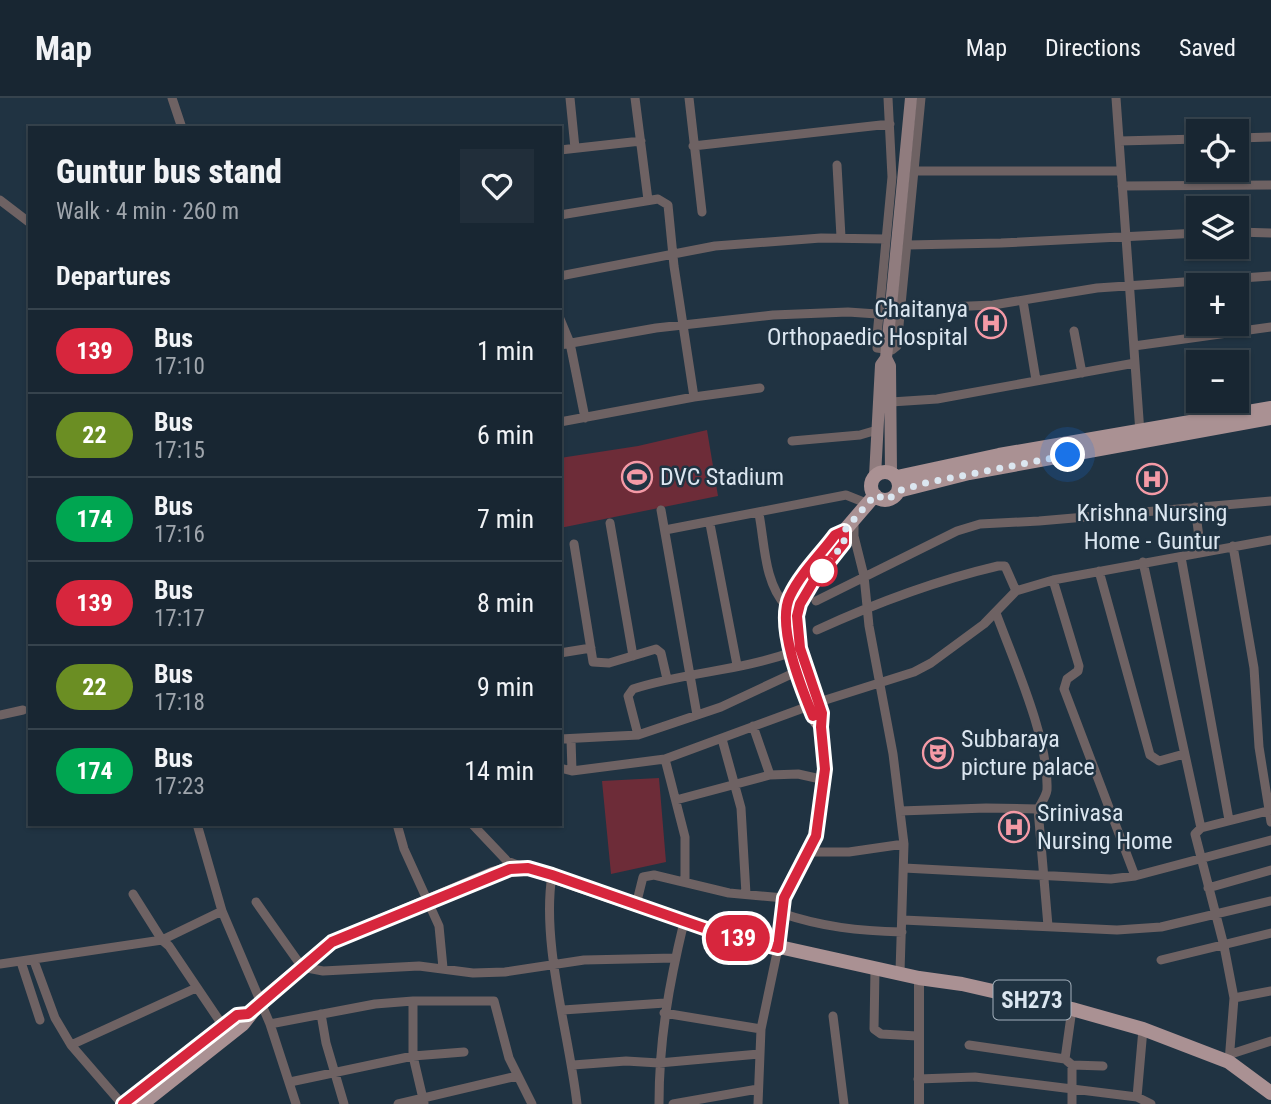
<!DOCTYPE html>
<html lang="en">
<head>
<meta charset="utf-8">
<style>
	body { margin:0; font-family:"Roboto Condensed",sans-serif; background:#212e3a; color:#f1f3f6; height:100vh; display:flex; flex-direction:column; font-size:26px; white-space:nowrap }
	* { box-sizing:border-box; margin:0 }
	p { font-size:23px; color:#9fa5ac }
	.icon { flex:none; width:38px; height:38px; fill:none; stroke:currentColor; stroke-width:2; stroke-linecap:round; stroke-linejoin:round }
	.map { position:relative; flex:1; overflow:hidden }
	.drawer { position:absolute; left:28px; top:28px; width:534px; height:700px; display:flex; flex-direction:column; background:#182632; border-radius:0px; box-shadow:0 2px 5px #0004,0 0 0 2px #36434d }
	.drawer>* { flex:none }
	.badge { padding:0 14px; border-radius:23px; font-size:24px; line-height:46px }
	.tools { position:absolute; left:1186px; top:21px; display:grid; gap:14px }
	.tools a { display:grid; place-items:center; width:63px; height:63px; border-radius:0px; background:#182632; box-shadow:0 2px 5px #0004,0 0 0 2px #36434d; font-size:35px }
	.you { position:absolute; width:35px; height:35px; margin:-18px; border:5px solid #fff; border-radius:50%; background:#1a73e8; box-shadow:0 0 0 10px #1a73e833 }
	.map>.badge { position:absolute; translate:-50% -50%; box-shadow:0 0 0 4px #fff }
	h2 { padding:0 28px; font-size:26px; line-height:63px }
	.round { display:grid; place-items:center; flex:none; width:74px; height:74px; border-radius:0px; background:#212e3a }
	.overview { display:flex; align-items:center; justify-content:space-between; height:119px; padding:0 28px }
	h1 { font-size:33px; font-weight:800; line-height:52px }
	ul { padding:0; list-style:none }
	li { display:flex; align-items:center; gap:21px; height:84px; padding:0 28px; border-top:2px solid #36434d }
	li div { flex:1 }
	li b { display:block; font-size:26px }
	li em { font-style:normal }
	li .badge { min-width:77px; font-weight:700; text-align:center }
	header { display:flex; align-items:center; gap:42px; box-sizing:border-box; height:98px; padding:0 35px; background:#182632; border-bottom:2px solid #36434d }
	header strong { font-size:33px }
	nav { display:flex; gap:38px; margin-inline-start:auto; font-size:24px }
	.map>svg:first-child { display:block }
	.green { fill:#6d2c38 }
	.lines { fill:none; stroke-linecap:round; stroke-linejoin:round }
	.minor { stroke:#6e6263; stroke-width:9 }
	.tertiary { stroke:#6e6263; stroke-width:10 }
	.secondary { stroke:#907c7e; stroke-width:12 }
	.primary { stroke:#aa9193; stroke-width:14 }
	.line-casing { stroke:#fff; stroke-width:16 }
	.line { stroke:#d7263d; stroke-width:10 }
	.walk { stroke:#dbe6f0; stroke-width:7; stroke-dasharray:0 12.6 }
	.stop-dot { fill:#fff; stroke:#d7263d; stroke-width:3.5 }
	.labels { text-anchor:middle; stroke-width:5; stroke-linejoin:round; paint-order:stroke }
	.shield { fill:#203342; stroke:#a3b0bc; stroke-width:2 }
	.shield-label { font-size:23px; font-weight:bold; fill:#dbe6f0 }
	.poi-label { font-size:24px; fill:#dbe6f0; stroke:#203342; text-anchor:start }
</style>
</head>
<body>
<header>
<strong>Map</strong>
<nav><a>Map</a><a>Directions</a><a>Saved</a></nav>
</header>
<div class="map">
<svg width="1271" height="1006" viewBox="0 0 1271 1006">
	<rect width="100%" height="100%" fill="#203342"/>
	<path class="green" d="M707 332 718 398 560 430V360L638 348Z
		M659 680 666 764 611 776 602 683Z"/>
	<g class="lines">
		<path class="minor" d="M172 0 182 30
			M570 0 575 50
			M635 0 648 102
			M689 0 702 114
			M888 0 892 79 877 238V250L892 252 897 248 921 0
			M1116 0 1140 335
			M1237 40 1271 39
			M1119 43 1199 41
			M693 48 890 26
			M560 52 641 43
			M837 67 841 139
			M915 73H1121
			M1122 88 1271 87
			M0 102 30 125
			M560 117 658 101 668 107 674 168 694 299
			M1237 134 1271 135
			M908 147 1001 145 1199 135
			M560 178 715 148 821 140 886 141
			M1023 203 1036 282
			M901 211 993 207 1097 190 1271 178
			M560 221 570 245 585 320
			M1074 233 1082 275
			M560 247 656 230 773 217 848 214 877 216
			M1134 248 1271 229
			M891 304 937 301 1135 265
			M560 324 694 299 760 290
			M792 343 860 337 877 332
			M1195 409 1201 454
			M661 412 697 617
			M759 416C765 447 764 484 786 508
			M854 423V438L864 478 869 528 893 656 904 746 900 874
			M610 425 633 558
			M710 426 737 567
			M665 432 846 397 866 405
			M574 446 593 564 609 565 656 551 661 555 667 581
			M1233 448 1254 570 1259 649 1271 724
			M1181 459 1229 722
			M1143 464 1201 730
			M1099 473 1150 657 1159 663 1184 656
			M1053 482 1079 568 1078 573 1067 581 1064 591 1135 778
			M816 503 957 433 980 426 1039 423 1271 403
			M996 515C1014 564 1049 641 1047 692 1046 699 1041 705 1038 711L1048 828
			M817 532C878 504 934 483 998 468H1005L1016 493
			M560 555 591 550
			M819 604 914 574 931 565 984 526 1016 493 1053 482 1271 442
			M0 617 23 612
			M753 628 770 677
			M638 637 628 598 633 591C685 574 741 573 792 554
			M560 641 638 637 721 609 798 573
			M571 641 572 673
			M722 641 741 710 746 796
			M665 661 685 739V783
			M560 670 572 673 665 661 809 608
			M676 702 770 677 798 676 825 682
			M900 713 986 710 1038 711
			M197 726 222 813 270 926 296 1006
			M397 726 404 751 439 828 443 870
			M472 726 507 763 520 768
			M809 754H849L904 746
			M904 770 1111 781 1135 778 1271 742
			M552 777C541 846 569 935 577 1006
			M1208 790 1271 772
			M133 796 162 842 222 813
			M256 804 302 869 323 873 419 868 473 875 505 874 584 862 675 860
			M636 807 643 779 654 777 729 795 784 800
			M781 815C822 829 859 833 902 834
			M903 822 1117 832 1161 829 1271 803
			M1161 862 1271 835
			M34 863 55 920 71 947 122 1006
			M21 864 40 922
			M0 866 162 842 169 848 223 928
			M875 871 874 931 881 936 917 938
			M1234 900 1271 893
			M413 903V958L424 1005
			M1072 911 1065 961 1072 967 1103 968
			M563 912 665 905
			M664 915 761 931
			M321 916 326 945 344 1006
			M833 918 844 1006
			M270 926 375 906 413 903H494L509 960 532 1006
			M71 947 196 890
			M969 947 1065 961
			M1231 956 1271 943
			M1229 964 1234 900 1224 848 1195 736 1201 730 1271 712
			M573 967 626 963 659 965 759 956
			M1072 967V1006
			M918 981 975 979 1137 999 1151 1006
			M290 984 413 958 464 954
			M1137 999 1143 931
			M398 1006 517 978
			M659 1006C659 942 669 886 684 824
			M673 1006 758 991
			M758 1006 761 931 778 850"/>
		<path class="tertiary" d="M919 1006V880"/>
		<path class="secondary" d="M886 260 890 268 891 375
			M875 378 881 267 886 260 911 0"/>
		<path class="primary" d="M871 388a14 14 0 1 1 28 0a14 14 0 1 1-28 0Z
			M897 379 999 357 1271 310
			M898 393 969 375 1271 320
			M791 548C777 493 804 478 835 437L844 433 875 397
			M796 568 813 618 821 629
			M778 850 784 800 816 739 825 671 821 629 822 615 800 549 797 518 800 506 813 484 844 445V433
			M123 1006 238 917 248 916
			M142 1006 243 926 261 903 332 844 493 776 510 771 528 770 721 836 919 880 962 886 1072 911 1143 931 1229 964 1271 995"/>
	</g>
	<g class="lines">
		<g class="line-casing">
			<path id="line" d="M123 1006 237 917 248 916 332 844 510 771 528 770 552 777 721 836 778 850 784 800 816 738 825 671 821 629 822 615 800 550 797 518 800 506 813 484 844 445V433L835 437C821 456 800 476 790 498 776 527 801 589 813 618"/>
		</g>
		<use href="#line" class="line"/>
		<path class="walk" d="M822 473 844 445V433L875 397 888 402 898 393 925 385 1068 357"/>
	</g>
	<defs>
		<g id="hospital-ring" transform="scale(1.575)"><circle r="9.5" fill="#203342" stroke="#f49aa6" stroke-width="1.5"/><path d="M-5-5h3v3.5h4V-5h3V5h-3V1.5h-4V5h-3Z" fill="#f49aa6"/></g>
		<g id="stadium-ring" transform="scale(1.575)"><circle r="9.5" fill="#203342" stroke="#f49aa6" stroke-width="1.5"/><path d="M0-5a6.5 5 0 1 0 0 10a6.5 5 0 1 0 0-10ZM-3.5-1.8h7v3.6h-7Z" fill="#f49aa6"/></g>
		<g id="theatre-ring" transform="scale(1.575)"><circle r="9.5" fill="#203342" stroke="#f49aa6" stroke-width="1.5"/><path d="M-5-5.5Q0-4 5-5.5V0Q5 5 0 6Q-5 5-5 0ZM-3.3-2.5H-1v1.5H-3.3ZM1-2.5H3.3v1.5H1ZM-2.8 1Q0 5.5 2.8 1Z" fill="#f49aa6"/></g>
	</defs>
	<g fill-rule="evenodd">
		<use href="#hospital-ring" x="991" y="225"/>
		<use href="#stadium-ring" x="637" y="379"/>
		<use href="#hospital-ring" x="1152" y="381"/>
		<use href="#theatre-ring" x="938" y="655"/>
		<use href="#hospital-ring" x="1014" y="729"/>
	</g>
	<circle class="stop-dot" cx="822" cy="473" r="14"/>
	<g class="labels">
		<rect class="shield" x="993.5" y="882.5" width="77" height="39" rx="5"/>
		<g class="shield-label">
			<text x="1032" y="910">SH273</text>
		</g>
		<g class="poi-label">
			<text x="968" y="219" text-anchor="end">Chaitanya<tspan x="968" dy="28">Orthopaedic Hospital</tspan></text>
			<text x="660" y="387">DVC Stadium</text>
			<text x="1152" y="423" text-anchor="middle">Krishna Nursing<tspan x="1152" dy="28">Home - Guntur</tspan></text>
			<text x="961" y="649">Subbaraya<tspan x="961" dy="28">picture palace</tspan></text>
			<text x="1037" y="723">Srinivasa<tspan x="1037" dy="28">Nursing Home</tspan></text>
		</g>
	</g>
</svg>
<div class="tools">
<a><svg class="icon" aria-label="locate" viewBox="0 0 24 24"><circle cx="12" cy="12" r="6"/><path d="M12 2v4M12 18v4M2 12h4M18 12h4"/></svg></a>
<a><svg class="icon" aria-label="layers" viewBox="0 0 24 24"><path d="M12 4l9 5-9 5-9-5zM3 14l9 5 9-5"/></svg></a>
<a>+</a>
<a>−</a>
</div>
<div class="you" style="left:1068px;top:357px"></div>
<b class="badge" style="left:738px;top:840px;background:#d7263d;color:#fff">139</b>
<section class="drawer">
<div class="overview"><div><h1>Guntur bus stand</h1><p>Walk · 4 min · 260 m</p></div><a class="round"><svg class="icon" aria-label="heart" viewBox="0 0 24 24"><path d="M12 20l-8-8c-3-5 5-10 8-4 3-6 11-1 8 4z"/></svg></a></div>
<h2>Departures</h2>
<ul>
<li><span class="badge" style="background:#d7263d;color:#fff">139</span><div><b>Bus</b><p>17:10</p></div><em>1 min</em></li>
<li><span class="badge" style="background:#6b8e23;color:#fff">22</span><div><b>Bus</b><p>17:15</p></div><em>6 min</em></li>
<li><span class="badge" style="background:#00a651;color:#fff">174</span><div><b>Bus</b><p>17:16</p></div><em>7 min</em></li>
<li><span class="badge" style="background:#d7263d;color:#fff">139</span><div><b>Bus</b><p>17:17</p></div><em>8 min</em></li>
<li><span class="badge" style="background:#6b8e23;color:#fff">22</span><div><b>Bus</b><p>17:18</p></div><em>9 min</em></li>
<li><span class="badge" style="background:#00a651;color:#fff">174</span><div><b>Bus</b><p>17:23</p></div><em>14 min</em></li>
</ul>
</section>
</div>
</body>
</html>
